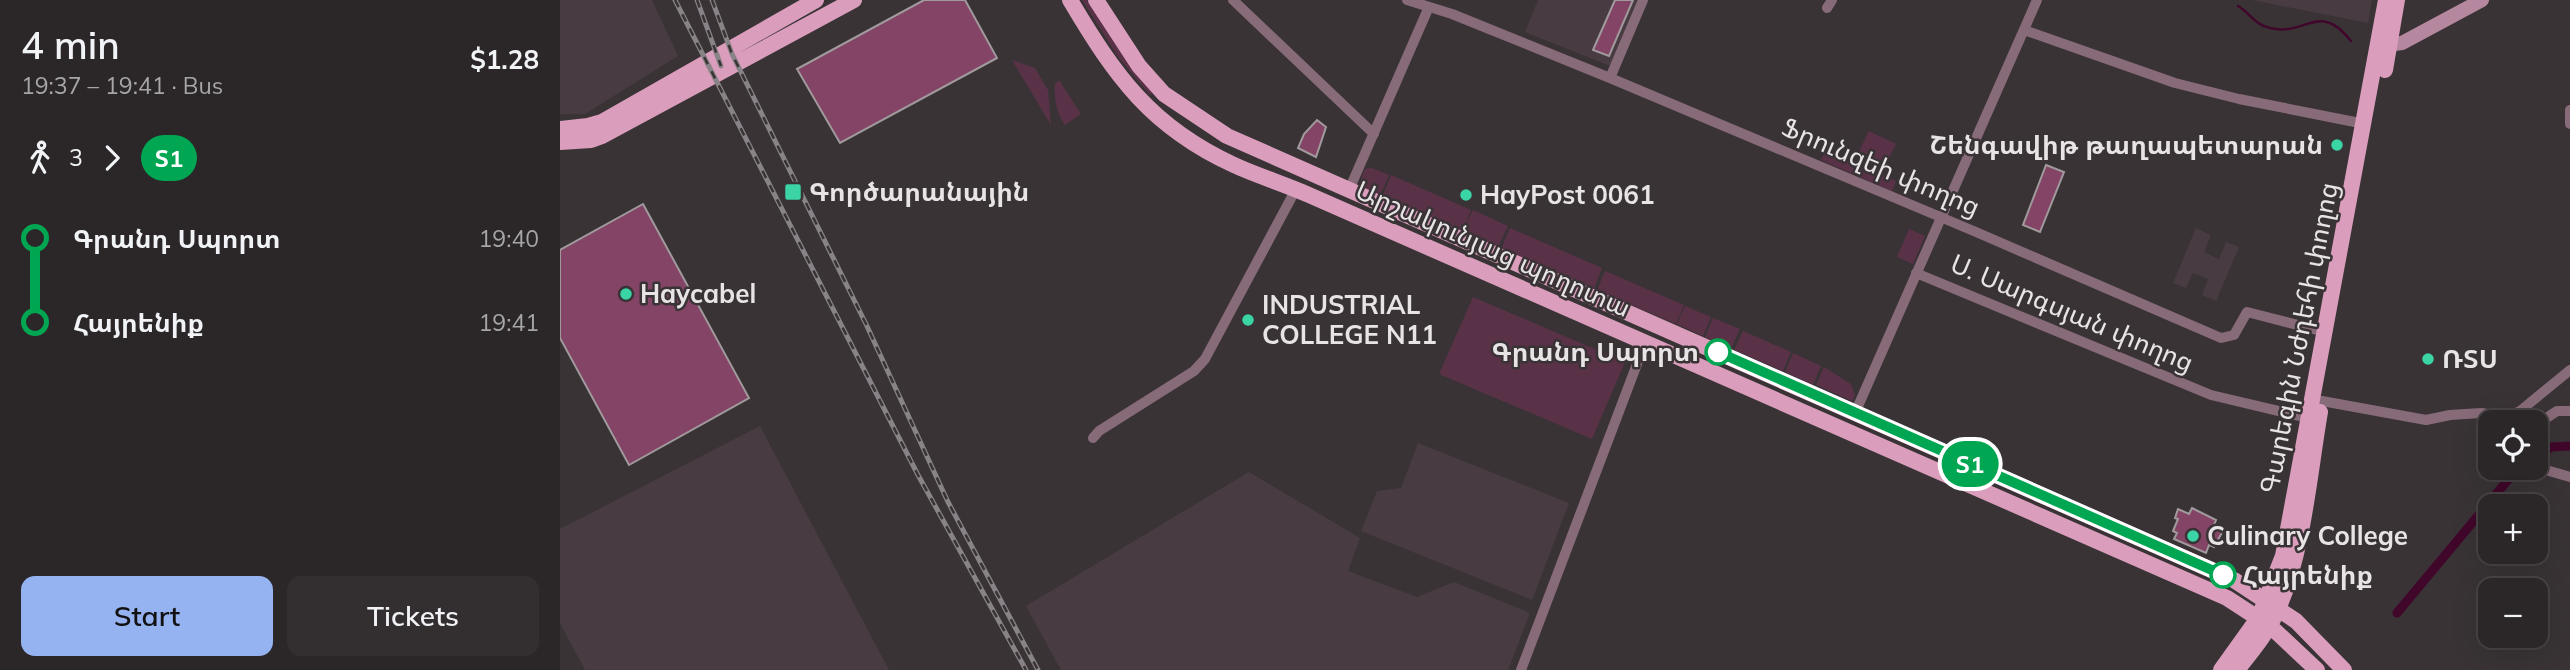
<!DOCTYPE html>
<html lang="en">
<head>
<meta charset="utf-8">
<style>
	body { margin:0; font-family:Mulish,"Noto Sans Armenian",sans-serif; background:#332e30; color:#f1f3f6; height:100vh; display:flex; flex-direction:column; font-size:26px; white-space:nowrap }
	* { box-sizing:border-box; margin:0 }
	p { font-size:23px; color:#a6a5a8 }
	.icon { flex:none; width:38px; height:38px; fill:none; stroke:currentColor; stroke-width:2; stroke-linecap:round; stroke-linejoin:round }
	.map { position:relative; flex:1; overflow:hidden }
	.details { display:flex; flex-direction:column; background:#2b2628; width:560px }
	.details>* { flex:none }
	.badge { padding:0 14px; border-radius:23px; font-size:24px; line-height:46px }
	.buttons { position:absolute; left:1918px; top:410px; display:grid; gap:14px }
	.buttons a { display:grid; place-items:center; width:70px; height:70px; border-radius:14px; background:#2b2628; box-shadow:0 7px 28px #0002,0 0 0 2px #474345; font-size:35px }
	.map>.badge { position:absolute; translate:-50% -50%; box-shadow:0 0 0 4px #fff }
	.legs { display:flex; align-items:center; gap:10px; height:77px; padding:0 21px; font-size:23px }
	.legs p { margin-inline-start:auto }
	.summary { display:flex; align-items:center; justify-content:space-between; height:119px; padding:0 21px }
	h1 { font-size:38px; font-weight:600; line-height:52px }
	.button { display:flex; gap:14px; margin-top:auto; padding:14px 21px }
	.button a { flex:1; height:80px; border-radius:14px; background:#95b2f1; color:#111; font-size:28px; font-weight:600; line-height:80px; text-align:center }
	.button a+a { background:#332e30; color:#f1f3f6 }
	ul { padding:0 21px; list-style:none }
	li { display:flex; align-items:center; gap:24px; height:84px; font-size:26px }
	li i { display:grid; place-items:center; width:10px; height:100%; margin:0 9px; background:currentColor }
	li i::after { content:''; width:18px; height:18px; margin:-9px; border:5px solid; border-radius:50%; background:#2b2628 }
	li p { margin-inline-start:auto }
	li:first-child i { background:linear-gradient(#0000 50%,currentColor 0) }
	li:last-child i { background:linear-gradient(currentColor 50%,#0000 0) }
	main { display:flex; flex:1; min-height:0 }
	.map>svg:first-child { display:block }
	.built { fill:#483c42 }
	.green { fill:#5a3248 }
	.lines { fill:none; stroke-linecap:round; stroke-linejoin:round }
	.stream { stroke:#41072b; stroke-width:2.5 }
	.canal { stroke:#41072b; stroke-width:9 }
	.building { fill:#834466; stroke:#a19a9d; stroke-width:2 }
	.street { stroke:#886b79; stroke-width:10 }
	.secondary { stroke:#b6889f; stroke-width:14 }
	.primary { stroke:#da9ebc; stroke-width:16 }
	.rail-casing { stroke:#888386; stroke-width:5 }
	.rail { stroke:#393336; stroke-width:2.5; stroke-dasharray:8; stroke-linecap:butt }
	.line-1-casing { stroke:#fff; stroke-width:16 }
	.line-1 { stroke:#00a651; stroke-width:10 }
	.poi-dot { fill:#3ad4a5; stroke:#393336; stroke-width:2.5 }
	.stop-1-dot { fill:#fff; stroke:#00a651; stroke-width:3.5 }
	.labels { text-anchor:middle; stroke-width:5; stroke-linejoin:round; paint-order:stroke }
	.poi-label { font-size:26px; font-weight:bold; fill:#e8e4e6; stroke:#393336; text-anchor:start }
	.street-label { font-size:26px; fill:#e8e4e6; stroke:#393336 }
	.stop-label { font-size:26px; font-weight:bold; fill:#e8e4e6; stroke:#393336; text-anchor:end }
</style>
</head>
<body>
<main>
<section class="details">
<div class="summary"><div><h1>4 min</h1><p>19:37 – 19:41 · Bus</p></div><b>$1.28</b></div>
<div class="legs"><svg class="icon" aria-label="walk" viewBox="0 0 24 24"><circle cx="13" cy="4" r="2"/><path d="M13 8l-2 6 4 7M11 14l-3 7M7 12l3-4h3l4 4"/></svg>3<svg class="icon" aria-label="forward" viewBox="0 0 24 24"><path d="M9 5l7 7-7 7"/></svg><b class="badge" style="background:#00a651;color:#fff">Տ1</b></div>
<ul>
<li><i style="color:#00a651"></i><b>Գրանդ Սպորտ</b><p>19:40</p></li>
<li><i style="color:#00a651"></i><b>Հայրենիք</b><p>19:41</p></li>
</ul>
<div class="button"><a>Start</a><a>Tickets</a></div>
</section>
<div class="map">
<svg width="2010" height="670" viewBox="0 0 2010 670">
	<rect width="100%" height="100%" fill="#393336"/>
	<path class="built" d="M0 0H92L118 56 25 114H0Z
		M978 0H1077L1050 66 965 32Z
		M1692 0H1812L1808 23Z
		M1636 228 1651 235 1644 252 1659 259 1666 242 1679 247 1656 301 1642 295 1648 279 1633 273 1626 288 1613 283Z
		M200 426 329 670H25L0 623V529Z
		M858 443 1009 503 972 600 801 531 817 491 841 488Z
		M689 472 800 538 788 571 857 597 894 582 970 613 948 670H501L466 606Z"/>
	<path class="green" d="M522 0H529L594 90 590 95 559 58Z
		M452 60 475 68 488 90 491 125Z
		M499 80 521 114 505 125C496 112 494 99 495 84Z
		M1309 131 1336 144 1326 164 1299 151Z
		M1266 149 1336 181 1332 191 1261 160Z
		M812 168 829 175 820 195 798 186 805 169Z
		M831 175 911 210 904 227 913 210 948 226 938 247 822 197Z
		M950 228 1042 268 1034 289 941 249Z
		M1349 229 1365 236 1353 264 1337 257Z
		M1045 271 1124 305 1116 324 1037 290Z
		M913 297 1065 362 1032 439 879 374Z
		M1125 306 1151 317 1143 336 1117 324Z
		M1153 318 1180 329 1171 349 1145 337Z
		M1183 331 1231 352 1223 371 1174 350Z
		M1233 353 1261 366 1253 385 1225 372Z
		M1264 367 1291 384 1295 395 1292 401 1256 385Z"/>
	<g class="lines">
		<path class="stream" d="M1678 6C1690 13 1695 25 1710 28 1746 37 1759 0 1791 41"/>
		<path class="canal" d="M1976 458 1991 447 2010 446
			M1837 613 1952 475 1960 469"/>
	</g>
	<path class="building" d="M364 0H405L437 58 280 143 237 69Z
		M1055 0H1073L1049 56 1033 50Z
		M757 120 766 127 756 157 738 148 744 134Z
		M1486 165 1504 172 1480 232 1463 225Z
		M83 204 189 398 69 465 0 338V250Z
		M1632 508 1656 520 1654 525 1664 529 1654 547 1649 545 1646 553 1614 539 1617 533 1613 531 1618 519 1615 518 1618 509 1629 514Z"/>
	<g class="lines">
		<path class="street" d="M673 0 814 134
			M847 0 892 14 1050 78 1416 232 1661 338 1674 335 1687 312 1765 332
			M1267 8 1272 0
			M1464 30 1615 83 1679 99 1805 124
			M1050 78 1083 0
			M2010 110V124
			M789 190 868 9
			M1356 273 1651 395 1748 418
			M1762 401 1866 420 1890 415 1921 413 1948 417 1960 411 2010 370
			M1960 411 1982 421 1997 411H2010
			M1295 413 1477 0
			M533 438 539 431 634 371 645 359 736 189
			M1976 467 2010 477
			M961 670 1085 343"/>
		<path class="secondary" d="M1820 46 1842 43 1922 0"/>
		<path class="primary" d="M510 0C555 76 591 127 674 165 698 176 724 184 749 195L1667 598 1710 626 1757 670
			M536 0 579 66 604 94 667 136 1674 580 1736 621 1784 670
			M1825 70 1837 0
			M0 129 28 126 42 122 256 0
			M0 142 31 140 42 136 294 0
			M1661 670 1699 617 1723 556 1826 0
			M1677 670C1693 650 1709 631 1719 607 1744 547 1749 476 1760 412"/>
		<g class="rail-casing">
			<path id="rail" d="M115 0 358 475 466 670
				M137 0 161 66
				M152 0 172 54 306 324 388 502 478 670"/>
		</g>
		<use href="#rail" class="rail"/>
	</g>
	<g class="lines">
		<g class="line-1-casing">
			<path id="line-1" d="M1158 352 1663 575"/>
		</g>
		<use href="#line-1" class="line-1"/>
	</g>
	<g class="poi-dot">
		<circle cx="1777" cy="145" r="7"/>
		<rect x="224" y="183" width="18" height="18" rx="3.5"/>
		<circle cx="906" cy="195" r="7"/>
		<circle cx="66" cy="294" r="7"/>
		<circle cx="688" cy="320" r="7"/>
		<circle cx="1868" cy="359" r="7"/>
		<circle cx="1633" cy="536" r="7"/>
	</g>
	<g class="stop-1-dot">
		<circle cx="1158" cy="352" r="12"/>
		<circle cx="1663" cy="575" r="12"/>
	</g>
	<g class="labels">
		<g class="poi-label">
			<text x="1763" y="154" text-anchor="end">Շենգավիթ թաղապետարան</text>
			<text x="249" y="201">Գործարանային</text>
			<text x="920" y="204">HayPost 0061</text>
			<text x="80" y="303">Haycabel</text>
			<text x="702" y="314">INDUSTRIAL<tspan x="702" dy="30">COLLEGE N11</tspan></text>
			<text x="1882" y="368">ՌՏՍ</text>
			<text x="1647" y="545">Culinary College</text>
		</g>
		<g class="street-label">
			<text transform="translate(1321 167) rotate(23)" y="9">Ֆրունզեի փողոց</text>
			<text transform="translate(933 249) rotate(24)" y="9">Արշակունյաց պողոտա</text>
			<text transform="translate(1512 313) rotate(23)" y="9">Ս. Սարգսյան փողոց</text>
			<text transform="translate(1739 338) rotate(-79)" y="9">Գարեգին Նժդեհի փողոց</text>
		</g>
		<g class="stop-label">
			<text x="1139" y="361">Գրանդ Սպորտ</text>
			<text x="1682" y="584" text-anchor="start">Հայրենիք</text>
		</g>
	</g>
</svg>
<div class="buttons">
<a><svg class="icon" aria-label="locate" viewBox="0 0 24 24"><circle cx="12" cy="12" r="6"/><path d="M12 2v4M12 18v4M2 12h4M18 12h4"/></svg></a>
<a>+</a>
<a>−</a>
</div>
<b class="badge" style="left:1410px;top:464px;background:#00a651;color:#fff">Տ1</b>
</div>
</main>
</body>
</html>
